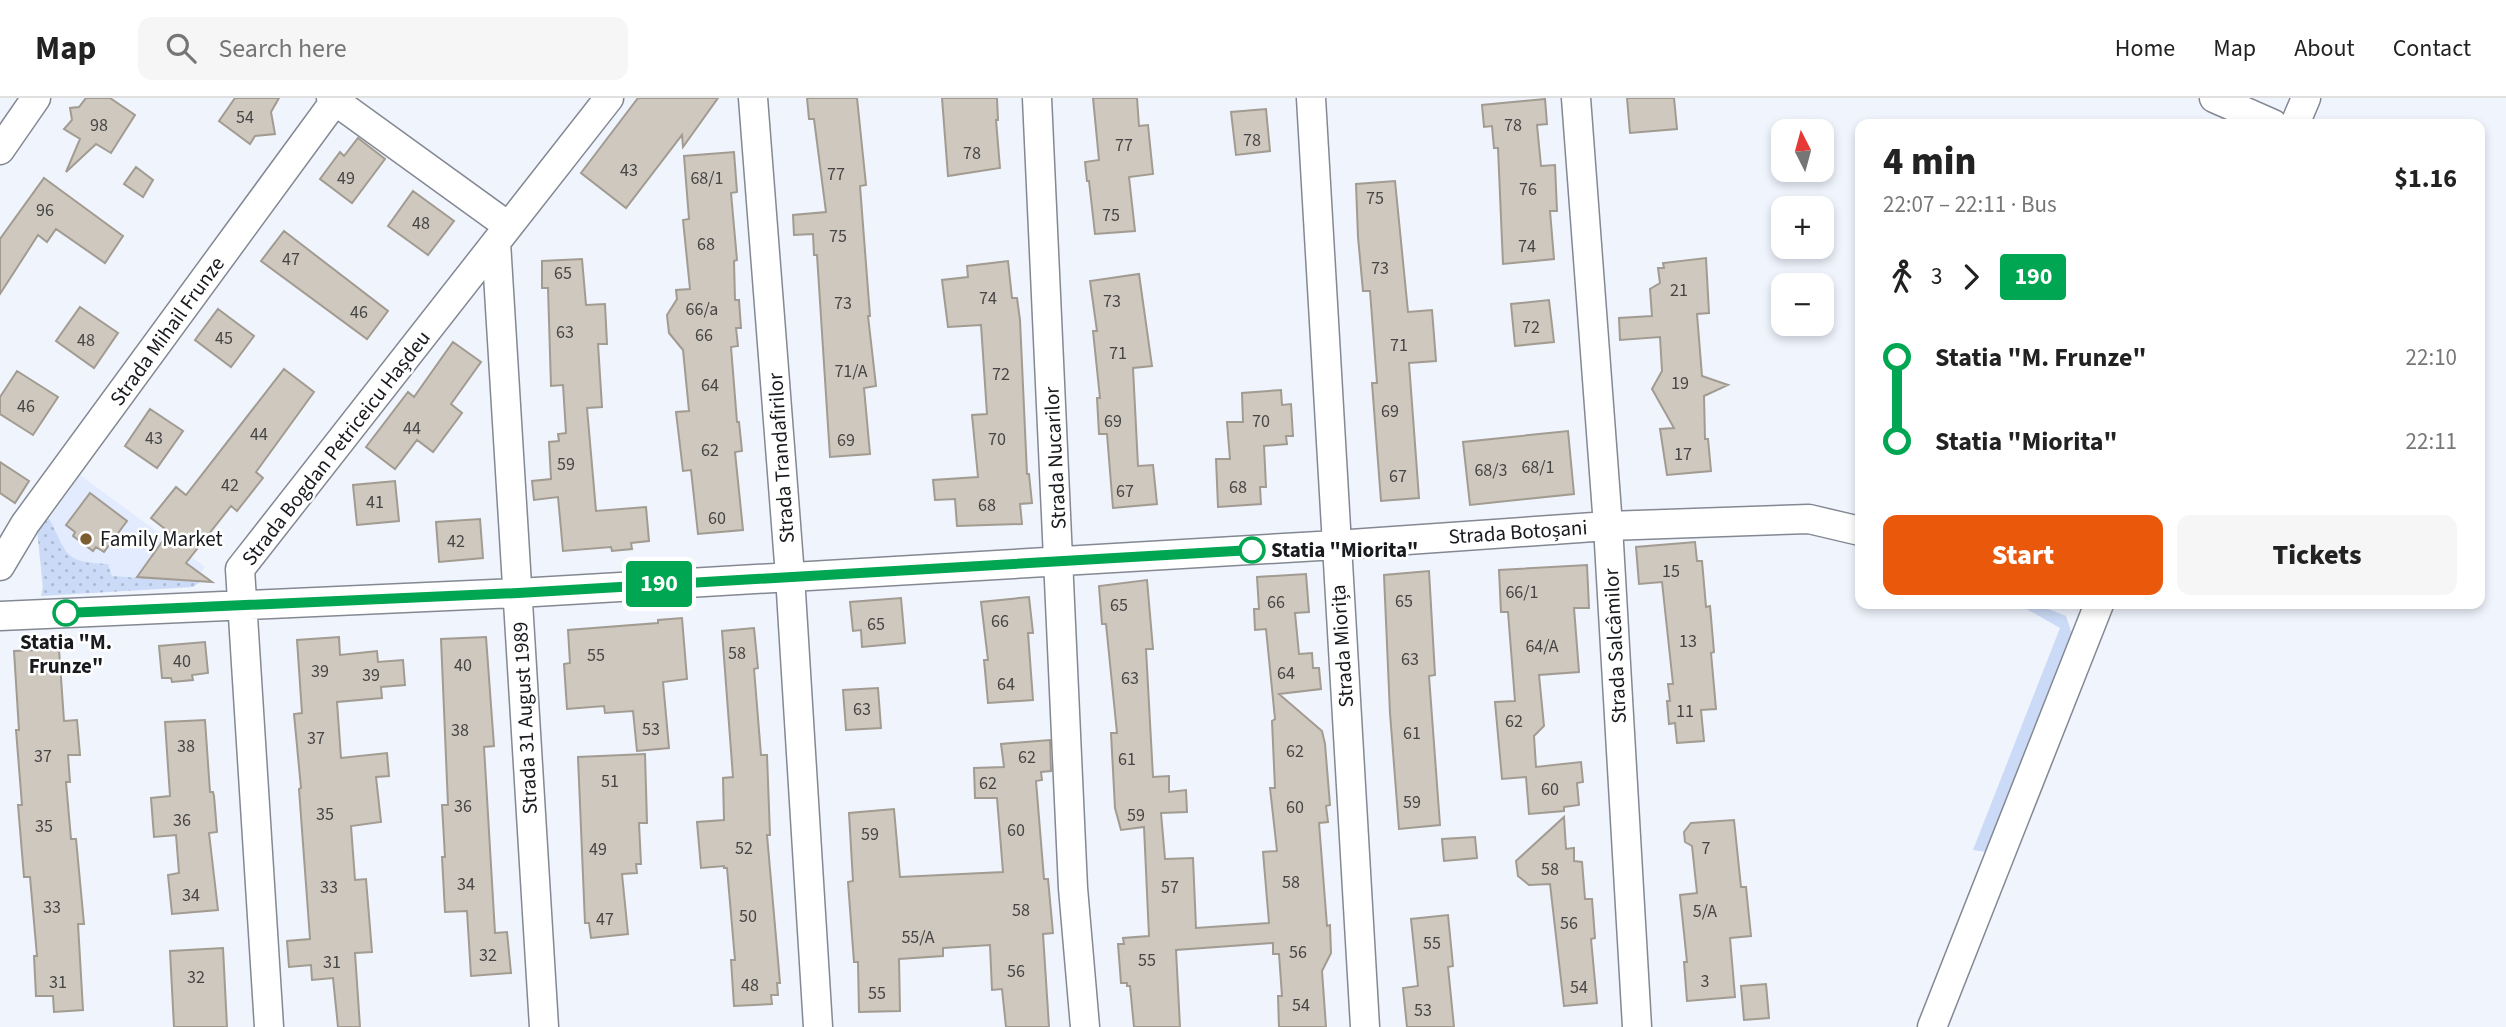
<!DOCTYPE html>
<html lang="en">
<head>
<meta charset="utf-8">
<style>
	body { margin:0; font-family:"Source Sans 3",sans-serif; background:#f6f6f6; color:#222; height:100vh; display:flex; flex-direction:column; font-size:26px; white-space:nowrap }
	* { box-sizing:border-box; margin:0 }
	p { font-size:23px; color:#767676 }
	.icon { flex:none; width:38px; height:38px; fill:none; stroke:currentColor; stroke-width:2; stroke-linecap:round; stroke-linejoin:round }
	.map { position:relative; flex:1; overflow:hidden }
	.sheet { position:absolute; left:1855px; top:21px; width:630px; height:490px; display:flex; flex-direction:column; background:#fff; border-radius:14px; box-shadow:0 4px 10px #0003 }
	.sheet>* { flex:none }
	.badge { padding:0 14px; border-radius:5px; font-size:24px; line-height:46px }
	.needle { width:46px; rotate:354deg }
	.tools { position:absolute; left:1771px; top:21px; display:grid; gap:14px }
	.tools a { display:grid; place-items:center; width:63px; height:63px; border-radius:14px; background:#fff; box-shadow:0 4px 10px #0003; font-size:35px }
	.map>.badge { position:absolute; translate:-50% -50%; box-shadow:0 0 0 4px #fff }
	.legs { display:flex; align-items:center; gap:10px; height:77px; padding:0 28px; font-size:23px }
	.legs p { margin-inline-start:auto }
	.overview { display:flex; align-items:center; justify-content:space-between; height:119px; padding:0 28px }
	h1 { font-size:38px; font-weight:800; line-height:52px }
	.primary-button { display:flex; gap:14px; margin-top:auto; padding:14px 28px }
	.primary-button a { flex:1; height:80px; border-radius:14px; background:#ea580c; color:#fff; font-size:28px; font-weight:800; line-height:80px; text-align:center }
	.primary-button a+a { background:#f6f6f6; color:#222 }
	ul { padding:0 28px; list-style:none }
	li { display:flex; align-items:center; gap:24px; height:84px; font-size:26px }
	li i { display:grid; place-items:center; width:10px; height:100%; margin:0 9px; background:currentColor }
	li i::after { content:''; width:18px; height:18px; margin:-9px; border:5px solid; border-radius:50%; background:#fff }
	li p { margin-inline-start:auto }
	li:first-child i { background:linear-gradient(#0000 50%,currentColor 0) }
	li:last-child i { background:linear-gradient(currentColor 50%,#0000 0) }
	header { display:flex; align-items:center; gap:42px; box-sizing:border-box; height:98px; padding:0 35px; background:#fff; border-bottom:2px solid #e0e0e0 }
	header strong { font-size:33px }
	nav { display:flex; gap:38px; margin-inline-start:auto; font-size:24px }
	.search { width:490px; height:63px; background:#f6f6f6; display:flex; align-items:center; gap:18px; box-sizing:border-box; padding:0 24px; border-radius:14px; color:#767676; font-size:26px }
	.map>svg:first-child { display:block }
	.built { fill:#e2ecfe }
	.grass { fill:#cbdaf6 }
	.park { fill:url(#park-dots) }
	.building { fill:#cfc8be; stroke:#a29b91; stroke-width:2 }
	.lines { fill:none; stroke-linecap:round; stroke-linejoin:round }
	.minor-casing { stroke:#838892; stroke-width:31 }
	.minor { stroke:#fff; stroke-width:28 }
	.line-1-casing { stroke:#fff; stroke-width:16 }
	.line-1 { stroke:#00a651; stroke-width:10 }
	.poi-dot { fill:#7b5d31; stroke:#fff; stroke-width:2.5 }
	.stop-1-dot { fill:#fff; stroke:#00a651; stroke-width:3.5 }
	.labels { text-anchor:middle; stroke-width:5; stroke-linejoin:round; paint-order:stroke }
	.number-label { font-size:18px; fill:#464646 }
	.street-label { font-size:21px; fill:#181a1e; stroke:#fff }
	.poi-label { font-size:21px; fill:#181a1e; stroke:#fff; text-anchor:start }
	.stop-label { font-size:21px; font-weight:bold; fill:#181a1e; stroke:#fff; text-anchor:start }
</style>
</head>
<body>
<header>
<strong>Map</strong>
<div class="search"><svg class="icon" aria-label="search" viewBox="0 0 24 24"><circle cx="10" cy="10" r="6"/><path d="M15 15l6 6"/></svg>Search here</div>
<nav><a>Home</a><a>Map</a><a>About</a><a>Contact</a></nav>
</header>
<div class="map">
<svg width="2506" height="929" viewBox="0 0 2506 929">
	<defs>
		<pattern id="park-dots" width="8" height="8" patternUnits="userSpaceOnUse" patternTransform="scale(1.75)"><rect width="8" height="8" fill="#cbdaf6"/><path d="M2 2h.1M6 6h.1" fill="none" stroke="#aebad2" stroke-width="1.8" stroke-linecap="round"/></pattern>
	</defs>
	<rect width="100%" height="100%" fill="#eff4fd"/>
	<path class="built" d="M80 377 205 469 194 482 195 487 43 496 38 431 51 418Z"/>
	<path class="grass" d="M2018 506H2036L2066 518 2073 539 1987 754 1973 752 2060 530Z"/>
	<path class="park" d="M49 420C68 457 63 464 108 466L112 478 200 484 193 489 41 498 43 489 37 432Z"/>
	<path class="building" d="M86 0H110L135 17 111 55 96 46 66 74 80 41 64 31 72 22 70 10 79 9Z
		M235 0H279L271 14 275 36 255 38 250 46 219 23Z
		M638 0H718L683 49 682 37 626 110 581 75Z
		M807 0H857L866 87 860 88 870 218H868L876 288 864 290 870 356 830 359 817 157H814L813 136 794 137 793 117 826 114 814 21H809Z
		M942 0H997L998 22H996L1000 70 948 78Z
		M1093 0H1137L1139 28 1148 27 1153 76 1129 79 1135 133 1095 136 1089 83H1087L1085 64 1099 62Z
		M1627 0H1674L1677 31 1630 35Z
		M1545 1 1547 26 1537 27 1541 68 1555 67 1557 113H1550L1554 161 1503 166 1498 50H1494L1492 28 1484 29 1482 7Z
		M1266 11 1270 53 1236 57 1231 14Z
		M358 40 385 61 352 105 320 81 340 54 344 58Z
		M734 54 737 94 731 95 737 162 734 163 735 202H739L741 230H736L738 248 731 249 737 324H739L742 353 735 354 743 432 698 436 691 372 683 373 676 314 689 313 683 252 669 235 667 217 677 201 676 192 690 191 683 122 689 121 684 58Z
		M136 69 153 82 143 99 124 86Z
		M44 80 123 138 105 165 56 131 47 144 38 137 0 196V141Z
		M1395 83 1408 214 1432 212 1436 263 1409 265 1419 400 1381 403 1372 285H1377L1370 193H1363L1358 139 1356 86Z
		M413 93 454 123 428 157 388 128Z
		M284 133 388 213 367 241 261 163Z
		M1706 160 1709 215 1697 216 1702 278 1728 287 1704 298 1705 341H1708L1711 373 1667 377 1660 331 1674 330 1652 291 1662 273 1660 239 1620 242 1619 220 1652 218 1650 191 1660 185 1658 170H1664L1663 165Z
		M582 161 586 207 605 206 607 246H598L602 309 587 310 596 413 646 409 649 443 631 445 632 451 612 453 611 449 563 453 558 399 534 402 532 383 551 381 549 344 559 343 558 336 566 335 563 287 551 288 548 190H542V163Z
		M1008 163 1012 200H1017L1020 222 1027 376H1029L1032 405 1020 406 1022 426 957 428 955 401 935 402 933 382 978 379 972 317 987 316 981 227 948 229 942 182 968 179 967 168Z
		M1139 176 1152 268 1133 270 1138 368 1153 367 1157 406 1113 410 1107 336H1099L1097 300H1100L1093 233H1097L1090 183Z
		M1549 202 1554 244 1515 248 1511 206Z
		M80 209 118 235 94 270 56 243Z
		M218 211 254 238 231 269 195 242Z
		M453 244 481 264 451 306 462 315 433 354 417 342 395 371 366 349 408 294 414 299Z
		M284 271 314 294 256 374 263 380 237 413 231 408 186 465 212 484 137 479 169 434 151 420 176 389 186 397Z
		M17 273 58 299 33 337 0 316V299Z
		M1281 292 1282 307 1291 306 1293 338H1286L1287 346 1264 348 1266 389H1260L1261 406 1218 409 1216 361H1230L1227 324H1243L1242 295Z
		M150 311 183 333 157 370 125 348Z
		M1568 333 1574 396 1470 407 1463 344Z
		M0 364 29 383 15 405 0 395Z
		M395 383 399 423 357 427 353 387Z
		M90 395 127 423 104 454 96 449 93 453 73 438 75 434 66 427Z
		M480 421 483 460 439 464 436 424Z
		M1695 444 1697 463H1702L1706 509 1710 508 1714 554 1711 555 1716 611 1701 612 1704 643 1677 645 1675 625 1669 626 1667 603H1670L1668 586H1673L1662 484 1639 486 1636 449Z
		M1587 467 1589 510H1574L1579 574 1539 577 1544 628 1534 638 1536 669 1581 664 1583 684 1577 685 1579 707 1564 709V713L1529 716 1526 679 1502 681 1495 604 1515 603 1508 514H1501L1499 472Z
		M1429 473 1435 577 1429 578 1440 727 1399 731 1390 615 1384 477Z
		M1306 476 1309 514 1295 515 1299 556 1312 555 1313 570H1319L1321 591 1279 596 1322 633 1325 646 1330 707 1326 708 1328 724 1319 725 1327 828 1330 827 1331 855 1322 873 1326 929H1279L1278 898H1282L1279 856H1273V845L1176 852 1180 929H1134L1130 888H1127V885H1121L1118 846H1124L1123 840 1149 838 1144 729 1121 732 1115 710 1111 635H1117L1106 526H1102L1099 488 1147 482 1153 551H1146L1153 679 1169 678V694L1186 692 1187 714 1161 715 1165 761 1193 760 1196 830 1269 825 1263 754 1277 753 1270 690H1275L1272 623 1275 621 1266 531 1255 532 1254 511H1259L1257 479Z
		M1029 499 1033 535H1028L1033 602 988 605 984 562H988L981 504Z
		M901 500 905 545 862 549 861 532 853 533 850 504Z
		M682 520 687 581 663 584 669 650 637 653 633 613 605 615 604 608 567 611 564 566 570 565 568 532 658 525V522Z
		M754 530 758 570 754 571 761 657H767L770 737H767L780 885H777L778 897H771L772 906 734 908 731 862H735L727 770H724V768L701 770 697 724 724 722 723 680 733 679 722 533Z
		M339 539 340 557 377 553 378 564 403 562 405 587 381 589 382 600 337 604 341 660 387 655 389 678 376 679 381 724 351 728 355 782 366 781 372 854 355 855 360 929H338L333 880 312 882 311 867 289 869 287 843 310 841 299 691 301 690 294 616 302 615 297 542Z
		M486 539 494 648 484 649 495 835 507 834 511 875 471 878 467 813 445 814 442 759H445L442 707H448L441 541Z
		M205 544 208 575 192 577 193 582 172 584 171 580H162L159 548Z
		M59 551 64 623 77 622 80 657H68L70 684H66L71 741H76L84 826H78L83 912 54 914 53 898H36L34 858H37L30 779H24L18 707H22L16 632H19L14 553Z
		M878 590 881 630 846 632 843 592Z
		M205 622 210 694H213L214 698 217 734 209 735 218 812 172 816 168 777 179 775 176 737 154 739 151 700 170 698 165 624Z
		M1050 642 1051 673 1041 674 1042 682 1036 683 1044 781H1048L1053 835 1043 836 1049 929H1006L1002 891 992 892 990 847 943 850V858L899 861 900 913 859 914 858 864H854L848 784 853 783 849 715 894 711 900 779 1003 774 997 700H975L974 670 1004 669 1001 646Z
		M645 656 647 725H639L641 766H636L637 775 622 776 628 836 591 840 589 825H585L578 659Z
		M1564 719 1566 751 1574 750V763L1582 764 1585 801H1592L1595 840 1591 841 1597 905 1564 908 1550 786 1529 787 1518 778 1516 763Z
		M1734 722 1741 789H1746L1751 838 1730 840 1735 899 1687 903 1684 864H1687L1680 797 1697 795 1692 748 1685 744 1684 734 1691 725Z
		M1475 739 1477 760 1444 763 1442 741Z
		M1448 817 1453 868 1448 869 1454 929H1407L1403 890 1418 888 1411 821Z
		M223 850 227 929H174L170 853Z
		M1766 886 1769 920 1744 922 1741 888Z"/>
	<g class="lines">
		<g class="minor-casing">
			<path id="minor" d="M331 0 508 128
				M753 0 790 478 818 929
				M1037 0 1073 790 1085 929
				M1311 0 1365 929
				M1576 0 1608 428 1637 929
				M2214 0 2273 26
				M2295 26 2306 0
				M0 52 36 0
				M496 144 544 929
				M0 468 25 426 337 0
				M0 518 518 495 1336 447 1608 428 1809 421 1860 433
				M269 929 240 471 609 0
				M1932 929 2099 506"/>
		</g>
		<use href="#minor" class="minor"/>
	</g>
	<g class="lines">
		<g class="line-1-casing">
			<path id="line-1" d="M66 515 518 495 1252 452"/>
		</g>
		<use href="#line-1" class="line-1"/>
	</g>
	<circle class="poi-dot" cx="86" cy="441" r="7"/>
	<g class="stop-1-dot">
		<circle cx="1252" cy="452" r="12"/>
		<circle cx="66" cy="515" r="12"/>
	</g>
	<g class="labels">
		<g class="number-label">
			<text x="245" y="25">54</text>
			<text x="99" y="33">98</text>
			<text x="1513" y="33">78</text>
			<text x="1252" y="48">78</text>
			<text x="1124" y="53">77</text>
			<text x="972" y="61">78</text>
			<text x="629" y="78">43</text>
			<text x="836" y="82">77</text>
			<text x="346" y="86">49</text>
			<text x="707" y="86">68/1</text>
			<text x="1528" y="97">76</text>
			<text x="1375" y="106">75</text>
			<text x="45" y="118">96</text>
			<text x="1111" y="123">75</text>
			<text x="421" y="131">48</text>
			<text x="838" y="144">75</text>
			<text x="706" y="152">68</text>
			<text x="1527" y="154">74</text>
			<text x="291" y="167">47</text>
			<text x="1380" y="176">73</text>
			<text x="563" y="181">65</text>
			<text x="1679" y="198">21</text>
			<text x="988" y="206">74</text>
			<text x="1112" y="209">73</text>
			<text x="843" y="211">73</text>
			<text x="702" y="217">66/a</text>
			<text x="359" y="220">46</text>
			<text x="1531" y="235">72</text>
			<text x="565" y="240">63</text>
			<text x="704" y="243">66</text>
			<text x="224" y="246">45</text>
			<text x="86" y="248">48</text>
			<text x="1399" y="253">71</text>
			<text x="1118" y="261">71</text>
			<text x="851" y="279">71/A</text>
			<text x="1001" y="282">72</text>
			<text x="1680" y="291">19</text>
			<text x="710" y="293">64</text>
			<text x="26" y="314">46</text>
			<text x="1390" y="319">69</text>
			<text x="1113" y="329">69</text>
			<text x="1261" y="329">70</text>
			<text x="412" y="336">44</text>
			<text x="259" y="342">44</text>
			<text x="154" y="346">43</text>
			<text x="997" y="347">70</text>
			<text x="846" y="348">69</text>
			<text x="710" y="358">62</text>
			<text x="1683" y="362">17</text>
			<text x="566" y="372">59</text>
			<text x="1538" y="375">68/1</text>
			<text x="1491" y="378">68/3</text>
			<text x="1398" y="384">67</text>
			<text x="230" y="393">42</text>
			<text x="1238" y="395">68</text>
			<text x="1125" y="399">67</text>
			<text x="375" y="410">41</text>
			<text x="987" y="413">68</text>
			<text x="717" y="426">60</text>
			<text x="456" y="449">42</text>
			<text x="1671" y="479">15</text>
			<text x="1522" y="500">66/1</text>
			<text x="1404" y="509">65</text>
			<text x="1276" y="510">66</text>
			<text x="1119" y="513">65</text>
			<text x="1000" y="529">66</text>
			<text x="876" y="532">65</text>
			<text x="1688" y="549">13</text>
			<text x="1542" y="554">64/A</text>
			<text x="737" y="561">58</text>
			<text x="596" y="563">55</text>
			<text x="1410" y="567">63</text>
			<text x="182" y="569">40</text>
			<text x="463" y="573">40</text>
			<text x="320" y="579">39</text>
			<text x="1286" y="581">64</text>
			<text x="371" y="583">39</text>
			<text x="1130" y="586">63</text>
			<text x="1006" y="592">64</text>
			<text x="862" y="617">63</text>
			<text x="1685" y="619">11</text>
			<text x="1514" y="629">62</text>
			<text x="651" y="637">53</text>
			<text x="460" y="638">38</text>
			<text x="1412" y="641">61</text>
			<text x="316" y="646">37</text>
			<text x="186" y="654">38</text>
			<text x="1295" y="659">62</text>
			<text x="43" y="664">37</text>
			<text x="1027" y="665">62</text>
			<text x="1127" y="667">61</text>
			<text x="610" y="689">51</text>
			<text x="988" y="691">62</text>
			<text x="1550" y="697">60</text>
			<text x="1412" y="710">59</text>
			<text x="463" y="714">36</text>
			<text x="1295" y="715">60</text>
			<text x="325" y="722">35</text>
			<text x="1136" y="723">59</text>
			<text x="182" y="728">36</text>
			<text x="44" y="734">35</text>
			<text x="1016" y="738">60</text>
			<text x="870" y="742">59</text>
			<text x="744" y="756">52</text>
			<text x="1706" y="756">7</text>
			<text x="598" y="757">49</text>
			<text x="1550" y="777">58</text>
			<text x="1291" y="790">58</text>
			<text x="466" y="792">34</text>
			<text x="329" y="795">33</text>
			<text x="1170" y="795">57</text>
			<text x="191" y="803">34</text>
			<text x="52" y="815">33</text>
			<text x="1021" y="818">58</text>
			<text x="1705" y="819">5/A</text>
			<text x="748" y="824">50</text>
			<text x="605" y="827">47</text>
			<text x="1569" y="831">56</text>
			<text x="918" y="845">55/A</text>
			<text x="1432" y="851">55</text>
			<text x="1298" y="860">56</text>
			<text x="488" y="863">32</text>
			<text x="1147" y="868">55</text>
			<text x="332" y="870">31</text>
			<text x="1016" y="879">56</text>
			<text x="196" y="885">32</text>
			<text x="1705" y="889">3</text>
			<text x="58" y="890">31</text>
			<text x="750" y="893">48</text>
			<text x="1579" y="895">54</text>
			<text x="877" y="901">55</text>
			<text x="1301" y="913">54</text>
			<text x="1423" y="918">53</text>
		</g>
		<g class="street-label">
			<text transform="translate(167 233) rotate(-54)" y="7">Strada Mihail Frunze</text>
			<text transform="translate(336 350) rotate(-52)" y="7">Strada Bogdan Petriceicu Hașdeu</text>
			<text transform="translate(781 360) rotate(-94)" y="7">Strada Trandafirilor</text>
			<text transform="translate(1055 360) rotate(-93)" y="7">Strada Nucarilor</text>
			<text transform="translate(1518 434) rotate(-4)" y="7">Strada Botoșani</text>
			<text transform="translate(1342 548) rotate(-94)" y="7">Strada Miorița</text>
			<text transform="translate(1615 548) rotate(-93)" y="7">Strada Salcâmilor</text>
			<text transform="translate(525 620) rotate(-93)" y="7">Strada 31 August 1989</text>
		</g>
		<g class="poi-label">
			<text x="100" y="448">Family Market</text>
		</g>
		<g class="stop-label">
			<text x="1271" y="459">Statia "Miorita"</text>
			<text x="66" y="551" text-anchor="middle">Statia "M.<tspan x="66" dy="24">Frunze"</tspan></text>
		</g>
	</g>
</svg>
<div class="tools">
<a><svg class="needle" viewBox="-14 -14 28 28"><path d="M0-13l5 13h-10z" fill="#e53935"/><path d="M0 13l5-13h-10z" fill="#767676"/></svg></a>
<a>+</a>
<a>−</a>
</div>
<b class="badge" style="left:659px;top:486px;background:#00a651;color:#fff">190</b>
<section class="sheet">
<div class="overview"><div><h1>4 min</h1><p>22:07 – 22:11 · Bus</p></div><b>$1.16</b></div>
<div class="legs"><svg class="icon" aria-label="walk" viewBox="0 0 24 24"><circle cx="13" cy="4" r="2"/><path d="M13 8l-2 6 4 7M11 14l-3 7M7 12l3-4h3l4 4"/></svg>3<svg class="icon" aria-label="forward" viewBox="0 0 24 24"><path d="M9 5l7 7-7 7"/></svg><b class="badge" style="background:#00a651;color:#fff">190</b></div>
<ul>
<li><i style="color:#00a651"></i><b>Statia &quot;M. Frunze&quot;</b><p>22:10</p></li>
<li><i style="color:#00a651"></i><b>Statia &quot;Miorita&quot;</b><p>22:11</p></li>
</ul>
<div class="primary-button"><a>Start</a><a>Tickets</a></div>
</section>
</div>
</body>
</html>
